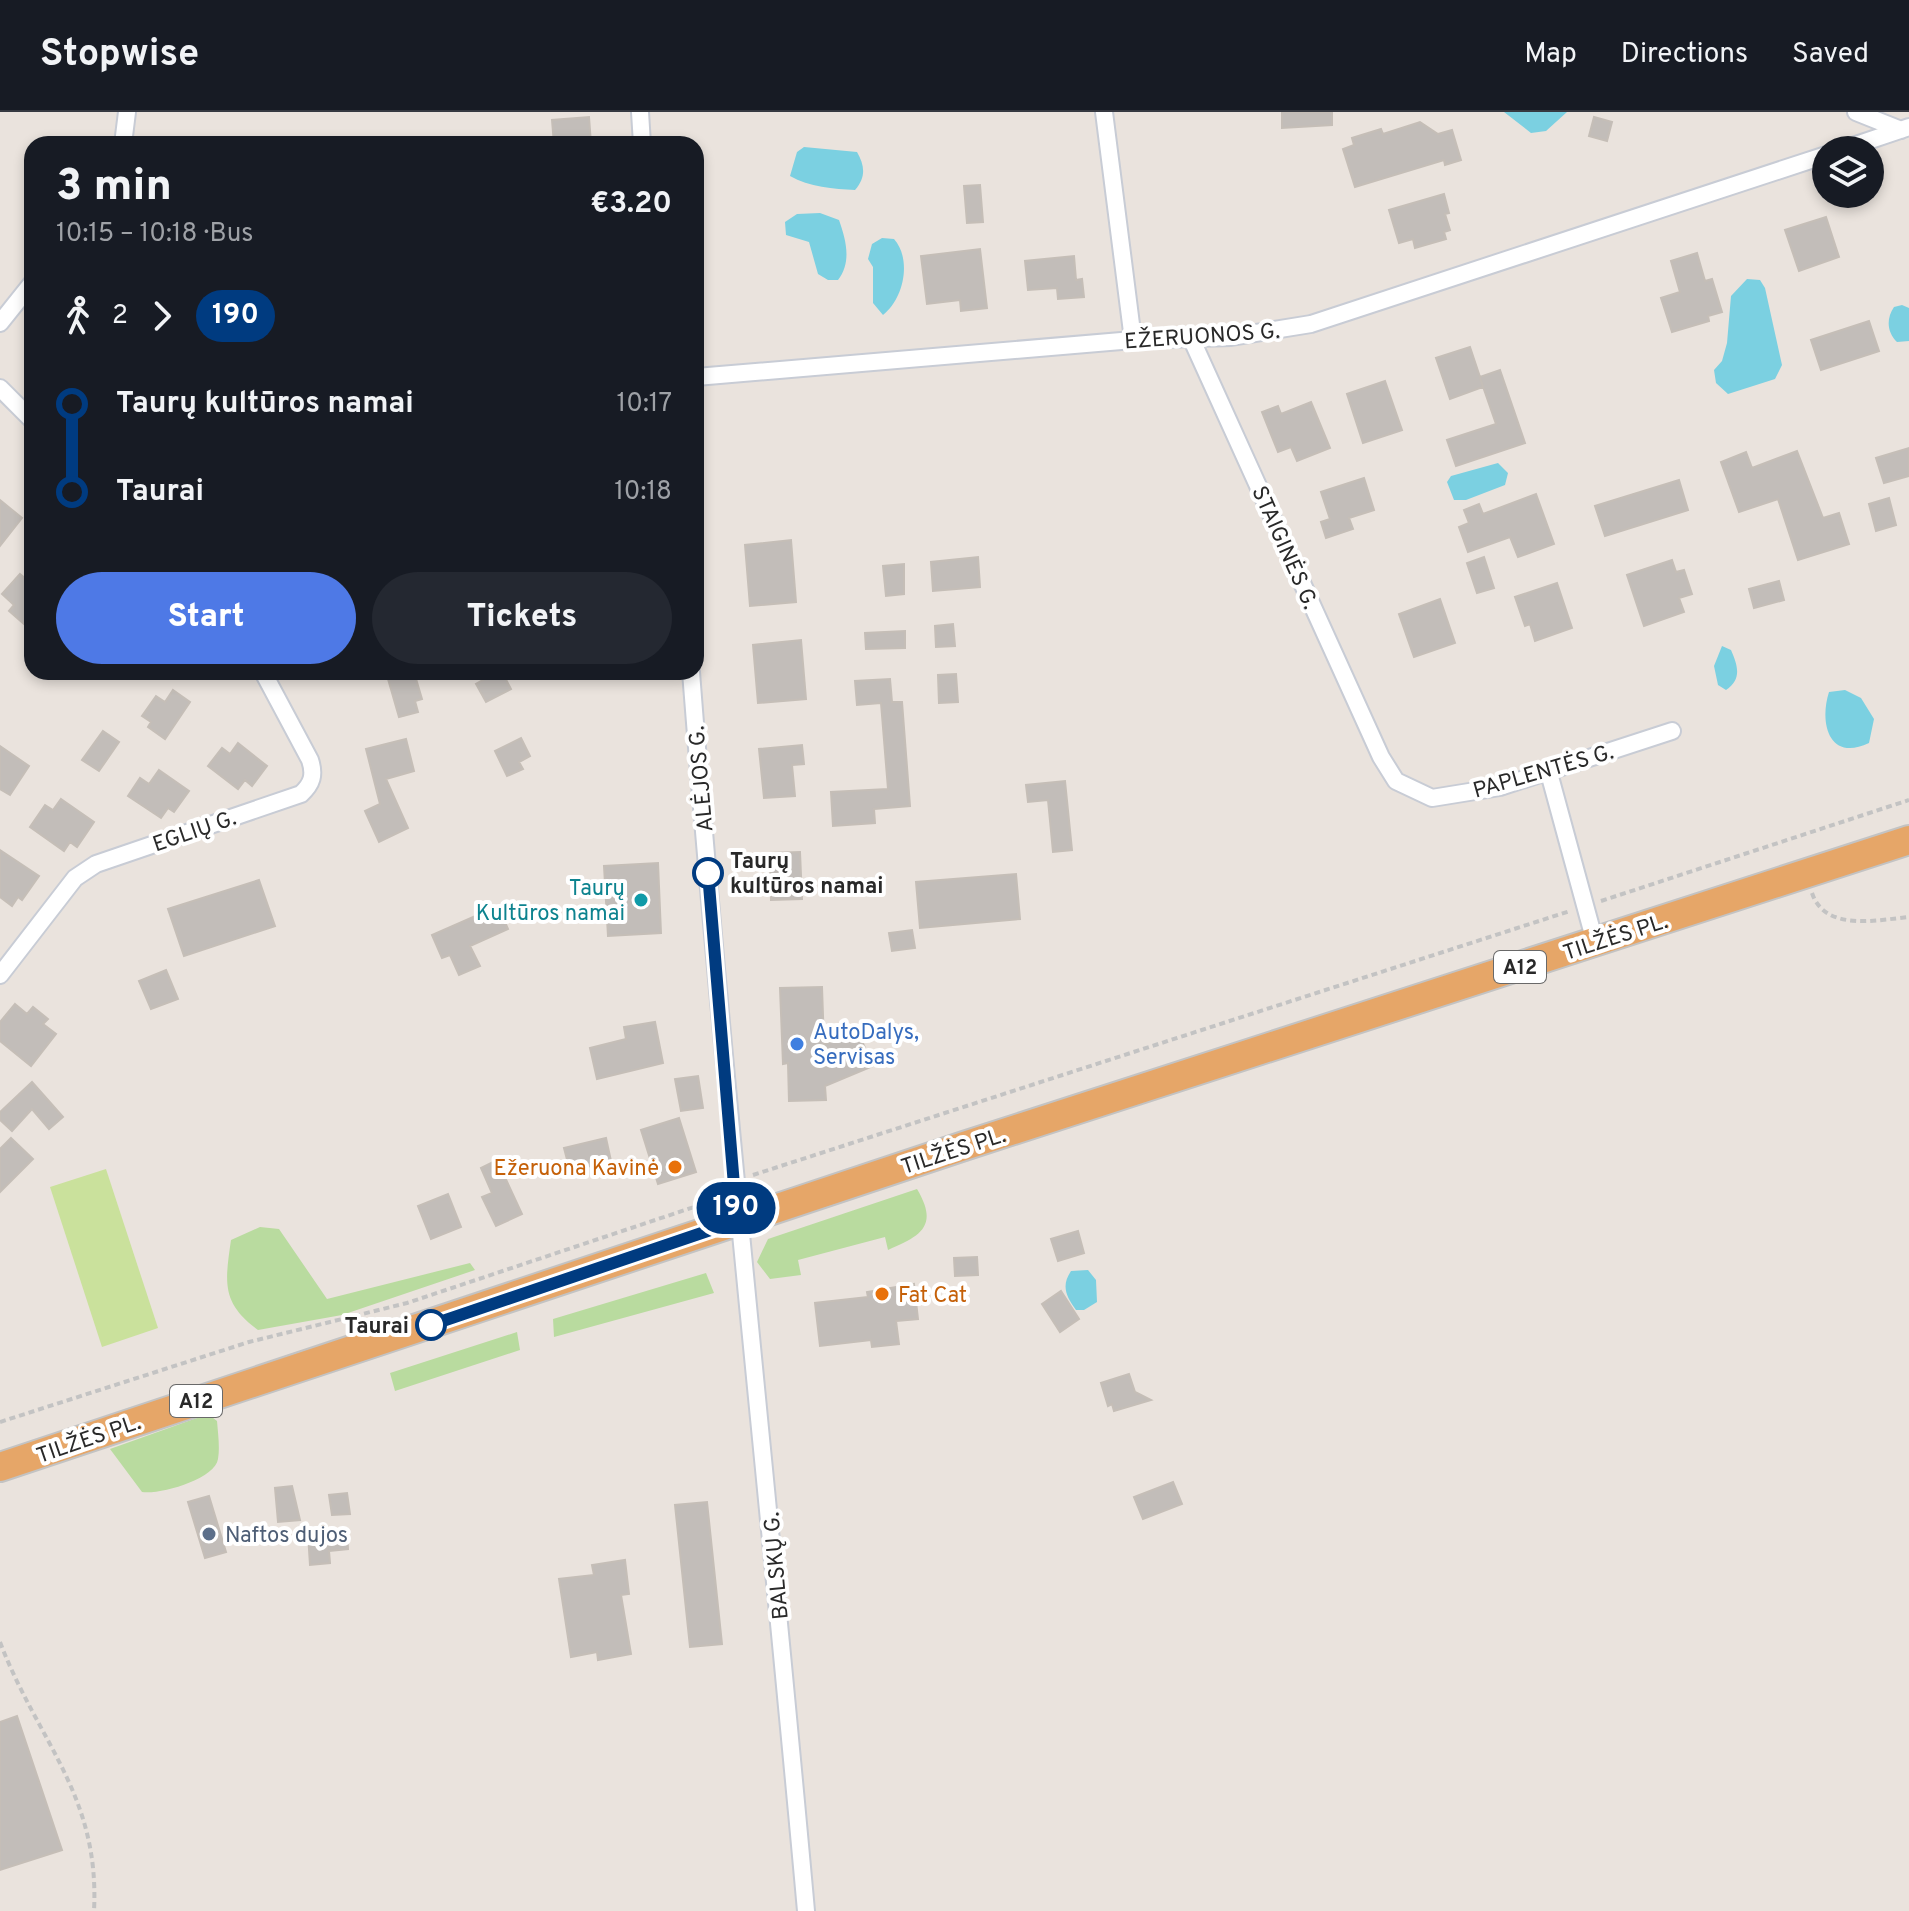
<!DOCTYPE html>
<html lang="en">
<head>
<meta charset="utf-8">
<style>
	body { margin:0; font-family:Overpass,sans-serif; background:#242831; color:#f1f3f6; height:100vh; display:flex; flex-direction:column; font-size:30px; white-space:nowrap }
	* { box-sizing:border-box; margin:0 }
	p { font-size:26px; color:#9ea1a6 }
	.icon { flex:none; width:44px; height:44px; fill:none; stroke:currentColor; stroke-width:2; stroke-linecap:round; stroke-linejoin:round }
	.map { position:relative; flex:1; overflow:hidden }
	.side { position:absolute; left:24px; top:24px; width:680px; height:544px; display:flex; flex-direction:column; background:#171b24; border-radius:24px; box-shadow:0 4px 12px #0003 }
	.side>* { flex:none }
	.badge { padding:0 16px; border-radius:26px; font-size:28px; line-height:52px }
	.controls { position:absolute; left:1812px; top:24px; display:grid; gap:16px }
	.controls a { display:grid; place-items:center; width:72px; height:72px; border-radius:50%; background:#171b24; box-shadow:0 4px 12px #0003; font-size:40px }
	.map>.badge { position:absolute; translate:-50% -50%; box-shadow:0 0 0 4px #fff }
	.legs { display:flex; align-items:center; gap:12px; height:88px; padding:0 32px; font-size:26px }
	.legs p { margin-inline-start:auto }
	.overview { display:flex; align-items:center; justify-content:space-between; height:136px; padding:0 32px }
	h1 { font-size:44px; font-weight:800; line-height:60px }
	.button { display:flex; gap:16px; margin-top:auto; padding:16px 32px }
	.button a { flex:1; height:92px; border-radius:48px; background:#4e79e6; color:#fff; font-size:32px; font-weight:800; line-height:92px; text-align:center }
	.button a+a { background:#242831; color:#f1f3f6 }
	ul { padding:0 32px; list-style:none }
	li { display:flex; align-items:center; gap:28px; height:88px; font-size:30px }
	li i { display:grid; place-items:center; width:12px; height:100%; margin:0 10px; background:currentColor }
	li i::after { content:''; width:20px; height:20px; margin:-10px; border:6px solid; border-radius:50%; background:#171b24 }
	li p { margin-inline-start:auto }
	li:first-child i { background:linear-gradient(#0000 50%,currentColor 0) }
	li:last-child i { background:linear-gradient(currentColor 50%,#0000 0) }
	header { display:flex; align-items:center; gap:48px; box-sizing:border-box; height:112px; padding:0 40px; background:#171b24; border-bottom:2px solid #363941 }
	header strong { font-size:38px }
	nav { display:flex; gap:44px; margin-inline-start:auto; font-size:28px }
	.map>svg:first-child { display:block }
	.green { fill:#b9db9f }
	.pitch { fill:#cae19c }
	.water { fill:#7bd0e1 }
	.building { fill:#c2bdb9; stroke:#c5beb7; stroke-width:2 }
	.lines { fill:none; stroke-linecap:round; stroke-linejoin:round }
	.minor-casing { stroke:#c8ccd5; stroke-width:20 }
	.trunk-casing { stroke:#c3c3c3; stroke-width:32 }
	.path { stroke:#c3c3c3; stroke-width:4; stroke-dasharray:6 4; stroke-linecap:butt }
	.minor { stroke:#fff; stroke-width:16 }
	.trunk { stroke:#e6a668; stroke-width:28 }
	.line-1-casing { stroke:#fff; stroke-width:18 }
	.line-1 { stroke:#003b80; stroke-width:12 }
	.stop-1-dot { fill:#fff; stroke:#003b80; stroke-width:4 }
	.culture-dot { fill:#0f9aa8; stroke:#fff; stroke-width:3 }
	.shop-dot { fill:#3f7fe0; stroke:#fff; stroke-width:3 }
	.food-dot { fill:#e8710a; stroke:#fff; stroke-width:3 }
	.service-dot { fill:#5c6f8a; stroke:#fff; stroke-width:3 }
	.labels { text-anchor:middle; stroke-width:8; stroke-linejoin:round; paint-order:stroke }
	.shield { fill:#fff; stroke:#696969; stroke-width:2 }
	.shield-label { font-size:20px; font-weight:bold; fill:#292929 }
	.street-label { font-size:22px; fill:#292929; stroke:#fff }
	.stop-label { font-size:22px; font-weight:bold; fill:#292929; stroke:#fff; text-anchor:start }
	.culture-label { font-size:22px; fill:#0d838f; stroke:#fff; text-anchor:end }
	.shop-label { font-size:22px; fill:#366cbe; stroke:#fff; text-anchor:start }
	.food-label { font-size:22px; fill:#c56008; stroke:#fff; text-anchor:end }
	.service-label { font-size:22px; fill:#4e5e75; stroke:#fff; text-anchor:start }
</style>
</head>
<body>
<header>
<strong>Stopwise</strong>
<nav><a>Map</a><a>Directions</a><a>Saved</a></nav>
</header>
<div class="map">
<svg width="1909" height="1799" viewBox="0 0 1909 1799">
	<rect width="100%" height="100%" fill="#eae3dd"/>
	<path class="green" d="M917 1077C939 1114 921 1124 888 1138L885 1125 798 1148 801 1163 770 1167 757 1150 768 1127Z
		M260 1115 279 1117 327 1187 470 1151 475 1158 342 1203 258 1218C221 1191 225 1170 231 1128Z
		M706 1161 714 1181 554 1225 553 1207Z
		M517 1220 520 1238 395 1279 390 1261Z
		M208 1302 217 1309C218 1321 220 1336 218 1347 215 1367 160 1383 142 1380L110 1337Z"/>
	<path class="pitch" d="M106 1057 158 1216 102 1235 50 1075Z"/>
	<path class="water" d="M1504 0H1567L1546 19 1531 21Z
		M804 35 857 40C865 54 866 65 855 78 834 77 809 75 790 64L797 40Z
		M820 101 839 108C846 128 852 150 838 168H828L818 162 809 130 786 123 785 110 797 102Z
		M882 126 894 127C912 147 904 187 883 203L873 191V155L868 147 872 132Z
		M1747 167 1760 168 1765 176 1782 253 1775 267 1728 282 1716 271 1714 258 1722 249 1727 231 1731 184Z
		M1902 193 1909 196V229L1897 230C1887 220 1886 207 1894 195Z
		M1498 351 1508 361 1505 373 1466 388H1454L1447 370 1451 364Z
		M1722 534 1731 538C1738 554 1742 567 1726 578L1718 573 1714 554Z
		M1845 578 1861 586 1874 607 1869 631C1829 650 1819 611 1829 580Z
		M1088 1158 1096 1168 1097 1190 1084 1198H1076C1066 1184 1061 1174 1071 1159Z"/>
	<path class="building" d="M1282 0H1332V13L1282 16Z
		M589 5 591 32H554L552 8Z
		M1594 5 1612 10 1607 29 1589 24Z
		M1420 10 1438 22 1452 18 1461 48 1445 53 1444 48 1355 75 1343 37 1354 33 1352 26 1381 17 1383 22Z
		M980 73 983 110 967 111 964 74Z
		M1444 82 1449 101 1445 102 1450 118 1444 120 1446 127 1415 136 1413 127 1399 131 1389 98Z
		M1826 105 1839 145 1799 159 1785 118Z
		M980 137 987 196 961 199 960 188 927 192 921 144Z
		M1697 141 1705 169 1712 167 1722 200 1708 204 1709 209 1672 220 1661 186 1680 180 1671 149Z
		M1074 144 1076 168 1082 167 1084 185 1058 187 1057 176 1028 178 1025 149Z
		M1869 209 1879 239 1821 258 1811 228Z
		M1470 235 1480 265 1500 258 1525 331 1456 354 1447 328 1496 312 1480 266 1483 275 1450 287 1436 246Z
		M1385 269 1402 318 1363 331 1347 282Z
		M1311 290 1330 336 1297 349 1291 335 1278 340 1262 300 1278 294 1281 302Z
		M1909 336V364L1884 371 1876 346Z
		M1797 339 1823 406 1839 401 1849 432 1798 448 1778 387 1739 400 1721 350 1746 340 1752 356Z
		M1364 366 1374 398 1349 406 1353 417 1326 426 1321 410 1330 407 1321 380Z
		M1679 368 1688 398 1605 424 1595 394Z
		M1536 382 1554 432 1518 445 1510 425 1468 440 1459 415 1469 411 1464 398 1479 392 1483 402Z
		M1889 386 1896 413 1876 419 1869 392Z
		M0 388 22 406 0 434Z
		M791 428 796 490 750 494 745 433Z
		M978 445 980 475 933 479 931 450Z
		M1484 445 1494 476 1477 481 1467 451Z
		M1672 448 1676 460 1684 458 1692 482 1679 486 1684 500 1644 514 1627 463Z
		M904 452V482L886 484 883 454Z
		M20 462 32 472V519L9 499 14 493 2 482Z
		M1779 469 1784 488 1754 496 1749 477Z
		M1557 471 1572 516 1535 529 1530 512 1525 514 1515 485Z
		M1440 487 1455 531 1414 545 1399 502Z
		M953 512 955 534 936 535 935 514Z
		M905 519V536L866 537 865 521Z
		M801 528 806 587 758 591 753 533Z
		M414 560 422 587 415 589 418 600 399 605 388 567Z
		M497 560H502L511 577 486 590 476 572Z
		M956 562 958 590 939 591 938 563Z
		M890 567 892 590H902L910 694 874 697 875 711 833 714 831 680 888 677 881 591 857 593 855 569Z
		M173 578 190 590 165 627 148 615 151 610 142 604 156 584 165 590Z
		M103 619 119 630 99 659 82 648Z
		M521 626 530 644 519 650 523 657 507 664 495 639Z
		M406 627 414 659 386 667 408 716 379 730 365 699 380 692 366 637Z
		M238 631 267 654 252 674 245 668 238 677 208 654 222 636 230 642Z
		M802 633 804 652 792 653 795 684 764 686 759 637Z
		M0 634 29 654 10 683 0 677Z
		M159 658 189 679 174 700 168 696 161 706 128 684 140 666 149 672Z
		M1065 669 1072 738 1053 740 1048 688 1028 690 1026 673Z
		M61 687 94 710 77 735 70 730 64 739 30 715 45 693 53 698Z
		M0 738 39 764 22 788 18 785 12 794 0 785Z
		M800 740 802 787 771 788 770 741Z
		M658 751 661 821 608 824 604 754Z
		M1016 762 1020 807 920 816 916 770Z
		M259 768 275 814 184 844 168 797Z
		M498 794 508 817 470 834 480 854 459 863 450 843 442 846 432 823Z
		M912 818 915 836 892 839 889 821Z
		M166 858 178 887 151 897 139 869Z
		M822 875 824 932 858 920 873 954 825 974 826 988 789 989 788 951 783 952 780 876Z
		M15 892 27 902 33 895 48 907 43 912 56 922 31 954 0 929V910Z
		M655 910 663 951 597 967 590 936 626 927 624 915Z
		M698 964 703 996 681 999 675 967Z
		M32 970 63 1005 49 1017 32 997 12 1019 0 1008V1000Z
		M679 1006 696 1060 658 1072 641 1018Z
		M11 1026 33 1047 0 1080V1037Z
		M606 1026 611 1049 570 1059 564 1036Z
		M497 1048 522 1102 496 1114 482 1085 492 1081 481 1056Z
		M448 1082 461 1115 431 1127 418 1094Z
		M1078 1119 1084 1141 1058 1149 1051 1127Z
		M977 1145 978 1163 955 1164 954 1146Z
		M914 1172 918 1207 896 1209 899 1232 872 1235 871 1228 820 1234 815 1191 868 1185 867 1180Z
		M1061 1179 1079 1207 1060 1220 1042 1192Z
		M1129 1262 1135 1280 1151 1288 1114 1299 1112 1292 1108 1294 1101 1271Z
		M1173 1370 1182 1392 1143 1407 1134 1385Z
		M292 1374 300 1408 278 1410 275 1376Z
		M347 1381 350 1402 332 1403 329 1383Z
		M209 1384 226 1440 205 1446 188 1390Z
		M707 1390 722 1532 690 1535 675 1393Z
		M347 1417 348 1437 329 1439 330 1451 310 1453 308 1422Z
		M625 1448 629 1482 621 1483 631 1542 598 1548 597 1540 571 1545 559 1467 594 1463 592 1453Z
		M17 1604 62 1738 0 1758V1610Z"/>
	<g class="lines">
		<g class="minor-casing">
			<path id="minor" d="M640 0 642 32
				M1104 0 1133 228
				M1856 0 1901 18
				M123 32 127 0
				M1841 38 1909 15
				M0 211 32 171
				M1191 226 1381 645 1396 669 1432 686 1500 675 1672 619
				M696 265 1133 228 1231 225 1311 212 1826 43
				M0 276 32 308
				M691 560C723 974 769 1386 806 1799
				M1549 661 1595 830
				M0 863 75 766 96 752 301 682C312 672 315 663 310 648L263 560"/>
		</g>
		<g class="trunk-casing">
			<path id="trunk" d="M0 1355 964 1034 1909 728"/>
		</g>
		<path class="path" d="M1812 781C1825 820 1877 808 1909 805
			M1601 789 1909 688
			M753 1063 1570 799
			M0 1310 249 1230 407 1191 703 1092 718 1073
			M0 1530C38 1630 100 1683 94 1799"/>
		<use href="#minor" class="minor"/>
		<use href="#trunk" class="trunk"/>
	</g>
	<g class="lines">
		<g class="line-1-casing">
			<path id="line-1" d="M431 1213 737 1109 708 761"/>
		</g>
		<use href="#line-1" class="line-1"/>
	</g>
	<g class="stop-1-dot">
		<circle cx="708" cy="761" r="14"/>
		<circle cx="431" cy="1213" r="14"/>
	</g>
	<circle class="culture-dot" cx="641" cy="788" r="8"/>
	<circle class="shop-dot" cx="797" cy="932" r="8"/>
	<g class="food-dot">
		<circle cx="675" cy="1055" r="8"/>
		<circle cx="882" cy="1182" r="8"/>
	</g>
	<circle class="service-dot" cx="209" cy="1422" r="8"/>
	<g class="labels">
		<g class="shield">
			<rect x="1494" y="839" width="52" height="32" rx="6"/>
			<rect x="170" y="1273" width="52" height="32" rx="6"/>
		</g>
		<g class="shield-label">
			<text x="1520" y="862">A12</text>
			<text x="196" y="1296">A12</text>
		</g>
		<g class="street-label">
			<text transform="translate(1202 223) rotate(-4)" y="8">EŽERUONOS G.</text>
			<text transform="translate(1286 435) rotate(66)" y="8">STAIGINĖS G.</text>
			<text transform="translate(1543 658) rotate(-16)" y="8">PAPLENTĖS G.</text>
			<text transform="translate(700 667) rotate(-95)" y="8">ALĖJOS G.</text>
			<text transform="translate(194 718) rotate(-19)" y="8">EGLIŲ G.</text>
			<text transform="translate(1615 824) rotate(-18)" y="8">TILŽĖS PL.</text>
			<text transform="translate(953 1038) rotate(-18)" y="8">TILŽĖS PL.</text>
			<text transform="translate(88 1326) rotate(-19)" y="8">TILŽĖS PL.</text>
			<text transform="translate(775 1454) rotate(-95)" y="8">BALSKŲ G.</text>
		</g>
		<g class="stop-label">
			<text x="730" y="756">Taurų<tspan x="730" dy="25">kultūros namai</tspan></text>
			<text x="409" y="1221" text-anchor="end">Taurai</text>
		</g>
		<g class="culture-label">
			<text x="625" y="783">Taurų<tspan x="625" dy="25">Kultūros namai</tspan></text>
		</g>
		<g class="shop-label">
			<text x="813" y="927">AutoDalys,<tspan x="813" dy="25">Servisas</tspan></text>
		</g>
		<g class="food-label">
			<text x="659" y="1063">Ežeruona Kavinė</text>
			<text x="898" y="1190" text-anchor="start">Fat Cat</text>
		</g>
		<g class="service-label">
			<text x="225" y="1430">Naftos dujos</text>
		</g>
	</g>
</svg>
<div class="controls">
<a><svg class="icon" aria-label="layers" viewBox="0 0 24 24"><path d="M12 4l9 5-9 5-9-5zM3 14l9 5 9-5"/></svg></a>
</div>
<b class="badge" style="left:736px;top:1096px;background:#003b80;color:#fff">190</b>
<section class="side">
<div class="overview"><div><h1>3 min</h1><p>10:15 – 10:18 · Bus</p></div><b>€3.20</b></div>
<div class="legs"><svg class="icon" aria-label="walk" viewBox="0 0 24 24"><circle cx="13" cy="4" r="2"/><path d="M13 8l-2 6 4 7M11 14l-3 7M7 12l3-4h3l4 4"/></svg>2<svg class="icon" aria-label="forward" viewBox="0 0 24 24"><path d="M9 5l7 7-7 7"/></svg><b class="badge" style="background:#003b80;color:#fff">190</b></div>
<ul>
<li><i style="color:#003b80"></i><b>Taurų kultūros namai</b><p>10:17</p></li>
<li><i style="color:#003b80"></i><b>Taurai</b><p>10:18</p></li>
</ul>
<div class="button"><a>Start</a><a>Tickets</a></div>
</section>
</div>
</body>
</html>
